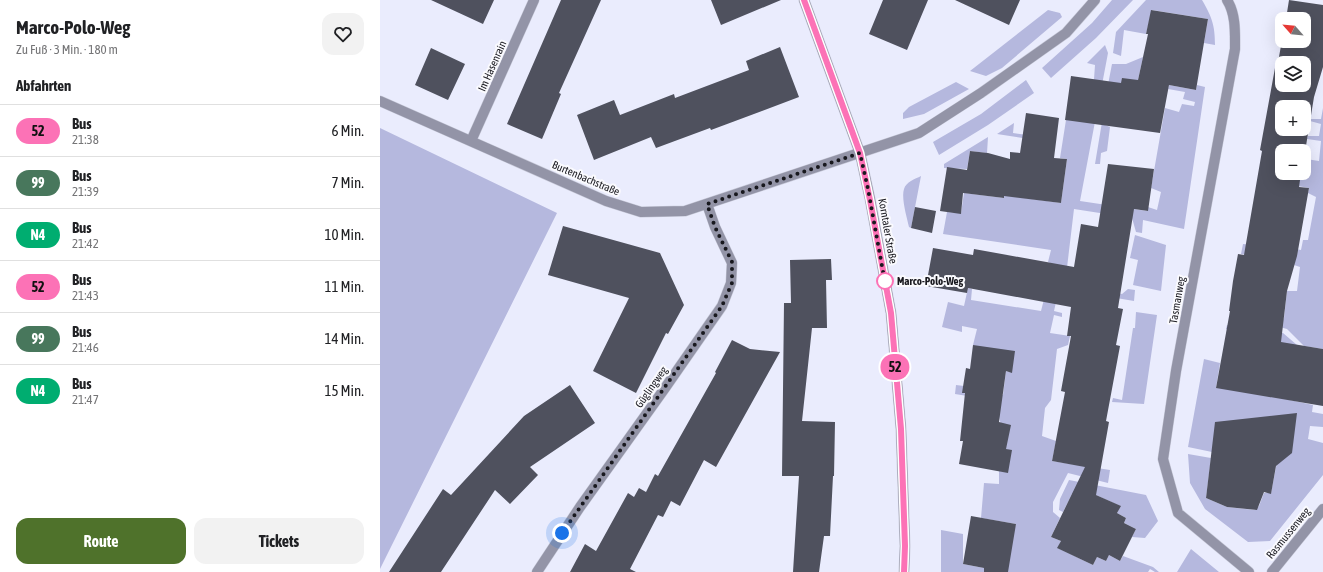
<!DOCTYPE html>
<html lang="de">
<head>
<meta charset="utf-8">
<style>
	body { margin:0; font-family:"Asap Condensed",sans-serif; background:#f2f2f2; color:#202124; height:100vh; display:flex; flex-direction:column; font-size:15px; white-space:nowrap }
	* { box-sizing:border-box; margin:0 }
	p { font-size:13px; color:#757577 }
	.icon { flex:none; width:22px; height:22px; fill:none; stroke:currentColor; stroke-width:2; stroke-linecap:round; stroke-linejoin:round }
	.map { position:relative; flex:1; overflow:hidden }
	.sheet { display:flex; flex-direction:column; background:#fff; width:380px }
	.sheet>* { flex:none }
	.badge { padding:0 8px; border-radius:13px; font-size:14px; line-height:26px }
	.needle { width:26px; rotate:297deg }
	.controls { position:absolute; left:895px; top:12px; display:grid; gap:8px }
	.controls a { display:grid; place-items:center; width:36px; height:36px; border-radius:8px; background:#fff; box-shadow:0 4px 16px #0002; font-size:20px }
	.you { position:absolute; width:20px; height:20px; margin:-10px; border:3px solid #fff; border-radius:50%; background:#1a73e8; box-shadow:0 0 0 6px #1a73e833 }
	.map>.badge { position:absolute; translate:-50% -50%; box-shadow:0 0 0 2px #fff }
	h2 { padding:0 16px; font-size:15px; line-height:36px }
	.round { display:grid; place-items:center; flex:none; width:42px; height:42px; border-radius:12px; background:#f2f2f2 }
	.overview { display:flex; align-items:center; justify-content:space-between; height:68px; padding:0 16px }
	h1 { font-size:19px; font-weight:700; line-height:30px }
	.action { display:flex; gap:8px; margin-top:auto; padding:8px 16px }
	.action a { flex:1; height:46px; border-radius:12px; background:#4f722b; color:#fff; font-size:16px; font-weight:700; line-height:46px; text-align:center }
	.action a+a { background:#f2f2f2; color:#202124 }
	ul { padding:0; list-style:none }
	li { display:flex; align-items:center; gap:12px; height:52px; padding:0 16px; border-top:1px solid #e0e0e0 }
	li div { flex:1 }
	li b { display:block; font-size:15px }
	li em { font-style:normal }
	li .badge { min-width:44px; font-weight:700; text-align:center }
	main { display:flex; flex:1; min-height:0 }
	.map>svg:first-child { display:block }
	.green { fill:#b5b8de }
	.building { fill:#4f515e; fill-rule:evenodd }
	.lines { fill:none; stroke-linecap:round; stroke-linejoin:round }
	.minor-casing { stroke:#c8cad9; stroke-width:11 }
	.tertiary-casing { stroke:#c8cad9; stroke-width:11 }
	.minor { stroke:#9394a7; stroke-width:10 }
	.tertiary { stroke:#9394a7; stroke-width:10 }
	.line-casing { stroke:#fff; stroke-width:9 }
	.line { stroke:#fc72b6; stroke-width:6 }
	.walk { stroke:#18181e; stroke-width:4; stroke-dasharray:0 7.2 }
	.stop-dot { fill:#fff; stroke:#fc72b6; stroke-width:2 }
	.labels { text-anchor:middle; stroke-width:4; stroke-linejoin:round; paint-order:stroke }
	.street-label { font-size:11px; fill:#18181e; stroke:#fafafe }
	.stop-label { font-size:11px; font-weight:bold; fill:#18181e; stroke:#fafafe; text-anchor:start }
</style>
</head>
<body>
<main>
<section class="sheet">
<div class="overview"><div><h1>Marco-Polo-Weg</h1><p>Zu Fuß · 3 Min. · 180 m</p></div><a class="round"><svg class="icon" aria-label="heart" viewBox="0 0 24 24"><path d="M12 20l-8-8c-3-5 5-10 8-4 3-6 11-1 8 4z"/></svg></a></div>
<h2>Abfahrten</h2>
<ul>
<li><span class="badge" style="background:#fc72b6;color:#111">52</span><div><b>Bus</b><p>21:38</p></div><em>6 Min.</em></li>
<li><span class="badge" style="background:#48775c;color:#fff">99</span><div><b>Bus</b><p>21:39</p></div><em>7 Min.</em></li>
<li><span class="badge" style="background:#00ad70;color:#fff">N4</span><div><b>Bus</b><p>21:42</p></div><em>10 Min.</em></li>
<li><span class="badge" style="background:#fc72b6;color:#111">52</span><div><b>Bus</b><p>21:43</p></div><em>11 Min.</em></li>
<li><span class="badge" style="background:#48775c;color:#fff">99</span><div><b>Bus</b><p>21:46</p></div><em>14 Min.</em></li>
<li><span class="badge" style="background:#00ad70;color:#fff">N4</span><div><b>Bus</b><p>21:47</p></div><em>15 Min.</em></li>
</ul>
<div class="action"><a>Route</a><a>Tickets</a></div>
</section>
<div class="map">
<svg width="943" height="572" viewBox="0 0 943 572">
	<rect width="100%" height="100%" fill="#eaecfd"/>
	<path class="green" d="M732 0H753L716 38 671 78 662 68 712 23Z
		M766 0H822C832 17 835 25 835 45L824 43 828 19 772 10 766 34 744 30 741 56 733 53 736 32Z
		M668 10 680 13 682 17 622 68 606 76 590 71Z
		M725 45 728 53 700 201 767 211 768 207 777 210 781 192 771 188 785 108 799 112 802 104 814 106 815 102 803 99 805 92 788 89 789 85 816 90 817 85 825 87 804 229 763 220 762 233 756 232 752 218 694 209 686 276 712 287 742 294 748 289 755 290 754 301 695 291 678 293 674 311 682 313V317L674 315 670 333 690 336 688 345 677 349 671 400 665 408 662 436 676 441 672 461 730 470 728 483 688 473 673 502V512L680 518 671 537 681 541 678 548 713 565 717 557 726 561 729 555 740 561 743 556 773 567 779 572H775L770 569 768 572H619L636 524 601 518 604 483 619 484V471L628 472 626 449 619 416 600 398 575 394 576 385 584 386 583 393 594 395H623L626 371 631 372 593 345 597 329 582 326V332L562 327 568 302 584 306 588 288 592 289 591 300 661 311 673 264 668 262 671 250 563 234 567 212 581 213 584 193 624 198V195L681 203 687 159 680 158 686 120 714 79 715 65 707 63Z
		M763 57 758 80 738 103 725 100 732 64H746Z
		M646 80 654 93 608 125 559 155 553 142 601 114Z
		M576 82 589 89 544 114 523 119V113L529 107Z
		M943 108V349L924 346 907 329 896 326 904 318 907 291H917L920 267 914 265 915 263 861 254 863 244 910 248 921 250 923 240H928L936 197 928 193 929 188 890 181 902 173 924 176 926 159 939 161 941 141 927 139 928 136H939L941 124 930 121 931 119H941Z
		M724 110 725 125 730 127 727 151 721 153 720 164H715Z
		M634 123 633 133 671 138 656 140 617 134Z
		M0 128 177 213 0 569Z
		M608 137 607 153 590 151 587 169 564 168V164Z
		M541 176 531 228 529 227C527 218 521 198 524 189 526 182 535 179 541 176Z
		M755 235 786 245 781 291 753 285 758 260 750 258Z
		M756 312 777 315 764 404 732 402 733 398 742 400 753 328H755Z
		M847 325 903 333 917 345 910 400 933 405 932 412 943 414V427L930 426 928 439 943 443V475L890 541 868 542 825 509 810 483 808 454 831 458 826 498 847 507 875 510 879 506 884 493H891L897 462 832 452 808 447 824 359 840 363 836 388 891 337 846 329Z
		M689 480 766 495 778 521 765 538 752 537 756 529 744 523 746 518 737 513 740 506 705 490 700 498 692 494 683 512 679 510 680 499Z
		M561 530 583 534V564L604 568V572H561Z
		M811 549 839 572H797Z"/>
	<path class="building" d="M51 0H114L103 24Z
		M181 0H221L179 93 181 94 162 139 127 124Z
		M331 0H401L341 25Z
		M503 0H548L527 50 489 34Z
		M575 0H640L629 25Z
		M909 0 943 5V67L934 97 924 158V151H902V173H921L919 187 929 188 917 256 907 291 901 342 943 349V406L836 388 850 311H849L853 281 858 254 864 255 882 151 880 150 895 68H897L902 40V41H924V19H906ZM902 63H924V85H902ZM902 107H924V129H902Z
		M771 10 828 19 816 90 789 85 780 133 685 120 691 76 741 83 742 78 758 80 768 34H766Z
		M400 47 419 97 331 130 330 128 276 148 271 137 214 160 197 115 234 100 240 115 294 94 295 98 369 70 366 61Z
		M51 48 85 64 68 100 35 85Z
		M646 113 679 118 674 158 687 159 681 203 624 196V198L583 193 581 214 560 211 567 167 587 170 590 151 608 153 630 159V152L640 153Z
		M728 164 774 169 768 211 754 209 738 308 743 309 736 345 740 346 726 421 729 422 716 495 741 506 737 513 746 518 744 523 756 529 740 561 729 555 726 561 717 557 713 565 677 548 681 541 671 537 705 467 672 461 685 392 681 391 691 336H687L691 307 588 288 587 293 546 286 553 248 593 255 594 249 694 267 701 224 718 227Z
		M535 207 556 211 552 233 531 228Z
		M183 226 280 253 304 305 288 334 286 333 256 393 213 371 249 298 168 275Z
		M451 259 452 280H446L447 328H432L422 421 455 422 454 476H453L450 536H444L439 572H413L419 476H402L404 303H411L410 260Z
		M352 340 370 349 400 352 336 467 324 460 300 506 291 501 283 517 278 515 250 569 256 572H190L205 544 216 551 248 493 254 497 259 488 266 492 275 474 278 476 336 373 335 372Z
		M593 345 635 351 632 373 626 371 619 422 631 425 626 449 632 450 628 473 579 464 583 441H580L585 393H582L586 368 590 369Z
		M190 385 215 423 150 467 158 475 130 504 115 490 61 572H9L63 489 71 495 144 416Z
		M917 413 912 453 896 466 891 494 884 492 877 510 847 507 826 498 835 422Z
		M591 516 636 524 628 572H604V568L583 564Z"/>
	<g class="lines">
		<g class="minor-casing">
			<path id="minor" d="M847 0C856 14 855 33 855 49L796 371 783 459 798 513 869 572
				M0 101 226 201 261 212 305 211 539 133 601 93 686 33 715 0
				M91 141 154 0
				M157 572 200 507 285 388 342 306 351 283 352 263 335 227 327 204
				M892 572 943 509"/>
		</g>
		<g class="tertiary-casing">
			<path id="tertiary" d="M424 0 480 153 490 199 511 313 521 429 525 546 524 572"/>
		</g>
		<use href="#minor" class="minor"/>
		<use href="#tertiary" class="tertiary"/>
	</g>
	<g class="lines">
		<g class="line-casing">
			<path id="line" d="M424 0 480 153 490 200 511 313 521 429 525 546 524 572"/>
		</g>
		<use href="#line" class="line"/>
		<path class="walk" d="M182 533 342 306 352 283V262L335 227 327 204 480 153 488 189 506 288 505 281"/>
	</g>
	<circle class="stop-dot" cx="505" cy="281" r="8"/>
	<g class="labels">
		<g class="street-label">
			<text transform="translate(112 66) rotate(-66)" y="4">Im Hasenrain</text>
			<text transform="translate(206 178) rotate(23)" y="4">Burtenbachstraße</text>
			<text transform="translate(508 231) rotate(80)" y="4">Korntaler Straße</text>
			<text transform="translate(797 300) rotate(-80)" y="4">Tasmanweg</text>
			<text transform="translate(271 387) rotate(-55)" y="4">Güglingweg</text>
			<text transform="translate(908 533) rotate(-51)" y="4">Rasmussenweg</text>
		</g>
		<g class="stop-label">
			<text x="517" y="285">Marco-Polo-Weg</text>
		</g>
	</g>
</svg>
<div class="controls">
<a><svg class="needle" viewBox="-14 -14 28 28"><path d="M0-13l5 13h-10z" fill="#e53935"/><path d="M0 13l5-13h-10z" fill="#757577"/></svg></a>
<a><svg class="icon" aria-label="layers" viewBox="0 0 24 24"><path d="M12 4l9 5-9 5-9-5zM3 14l9 5 9-5"/></svg></a>
<a>+</a>
<a>−</a>
</div>
<div class="you" style="left:182px;top:533px"></div>
<b class="badge" style="left:515px;top:367px;background:#fc72b6;color:#111">52</b>
</div>
</main>
</body>
</html>
